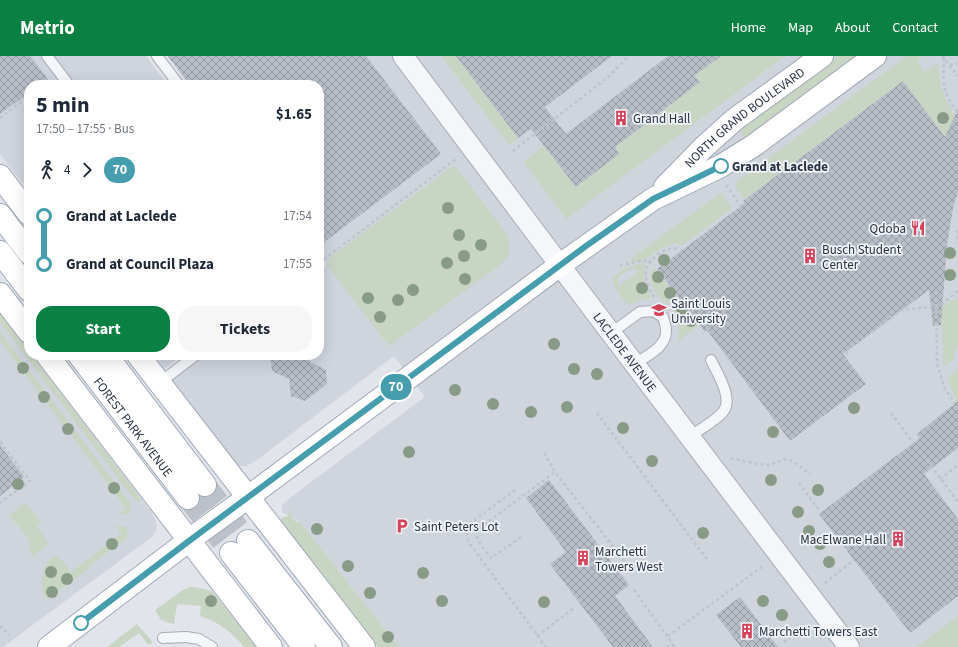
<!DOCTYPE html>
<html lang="en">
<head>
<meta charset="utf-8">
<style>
	body { margin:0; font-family:"Source Sans 3",sans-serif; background:#f6f6f7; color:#1f2937; height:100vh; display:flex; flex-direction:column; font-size:15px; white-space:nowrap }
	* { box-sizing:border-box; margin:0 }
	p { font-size:13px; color:#747a83 }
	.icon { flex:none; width:22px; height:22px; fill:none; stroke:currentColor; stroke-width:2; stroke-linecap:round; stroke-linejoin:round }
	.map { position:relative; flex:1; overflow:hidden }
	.details { position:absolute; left:24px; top:24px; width:300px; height:280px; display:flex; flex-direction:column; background:#fff; border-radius:16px; box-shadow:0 4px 16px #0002 }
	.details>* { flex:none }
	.badge { padding:0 8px; border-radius:13px; font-size:14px; line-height:26px }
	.map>.badge { position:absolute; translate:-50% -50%; box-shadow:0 0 0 2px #fff }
	.legs { display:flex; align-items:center; gap:6px; height:44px; padding:0 12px; font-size:13px }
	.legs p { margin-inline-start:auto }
	.summary { display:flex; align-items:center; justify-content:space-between; height:68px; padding:0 12px }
	h1 { font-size:22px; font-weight:700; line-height:30px }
	.primary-button { display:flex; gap:8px; margin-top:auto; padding:8px 12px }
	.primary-button a { flex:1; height:46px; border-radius:16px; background:#0b8043; color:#fff; font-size:16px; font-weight:700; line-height:46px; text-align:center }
	.primary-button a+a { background:#f6f6f7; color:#1f2937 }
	ul { padding:0 12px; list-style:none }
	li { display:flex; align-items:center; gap:14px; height:48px; font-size:15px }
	li i { display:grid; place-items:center; width:6px; height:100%; margin:0 5px; background:currentColor }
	li i::after { content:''; width:10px; height:10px; margin:-5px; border:3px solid; border-radius:50%; background:#fff }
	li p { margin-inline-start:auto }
	li:first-child i { background:linear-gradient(#0000 50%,currentColor 0) }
	li:last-child i { background:linear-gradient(currentColor 50%,#0000 0) }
	header { display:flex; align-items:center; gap:24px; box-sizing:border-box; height:56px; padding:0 20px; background:#0b8043; color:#fff }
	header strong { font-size:19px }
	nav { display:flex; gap:22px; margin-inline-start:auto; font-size:14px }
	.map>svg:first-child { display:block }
	.built { fill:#cfd4dd }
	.green { fill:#c7d5c2; fill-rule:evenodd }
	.building { fill:url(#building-cross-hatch) }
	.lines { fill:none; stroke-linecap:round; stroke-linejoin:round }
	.primary-tunnel { stroke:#bcc1c9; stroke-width:22; stroke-dasharray:22 11; stroke-linecap:butt }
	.lane-casing { stroke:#a6acb5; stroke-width:12 }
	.street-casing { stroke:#a6acb5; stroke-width:22 }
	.primary-casing { stroke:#a0a9b7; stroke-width:24 }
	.path { stroke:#bfc3ca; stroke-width:2.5; stroke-dasharray:3 3; stroke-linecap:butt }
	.lane { stroke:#f4f6f9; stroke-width:10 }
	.street { stroke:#f4f6f9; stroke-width:20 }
	.primary { stroke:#fff; stroke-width:22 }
	.primary-bridge-casing { stroke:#a0a9b7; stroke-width:24; stroke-linecap:butt }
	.primary-bridge { stroke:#fff; stroke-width:22 }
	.tree { fill:#879b87 }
	.line-1-casing { stroke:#fff; stroke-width:9 }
	.line-1 { stroke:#469dad; stroke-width:6 }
	.stop-1-dot { fill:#fff; stroke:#469dad; stroke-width:2 }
	.labels { text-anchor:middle; stroke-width:3.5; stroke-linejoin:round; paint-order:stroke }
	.poi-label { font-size:13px; fill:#293243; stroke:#f1f4f8; text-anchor:start }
	.street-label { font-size:13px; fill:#293243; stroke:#f1f4f8 }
	.stop-label { font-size:13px; font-weight:bold; fill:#293243; stroke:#f1f4f8; text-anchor:start }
</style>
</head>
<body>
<header>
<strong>Metrio</strong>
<nav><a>Home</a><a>Map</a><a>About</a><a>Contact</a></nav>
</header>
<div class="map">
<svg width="958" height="591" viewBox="0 0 958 591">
	<defs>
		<pattern id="building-cross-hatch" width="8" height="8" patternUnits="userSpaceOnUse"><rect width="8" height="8" fill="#b8bec8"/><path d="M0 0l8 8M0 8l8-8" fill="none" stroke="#969ba4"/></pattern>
	</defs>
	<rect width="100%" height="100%" fill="#e1e5eb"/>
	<path class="built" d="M0 0H146L168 29H29V136L0 98Z
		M167 0H958V591H399L300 466 282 456V450L287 444 425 341 394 300 258 403 247 410H240L231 403 172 324 205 299H319V214L326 209 319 200V29H189Z
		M0 256 29 294V299H32L152 457 157 469 156 475 153 480 3 591H0Z
		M154 299H183L164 313Z"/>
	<path class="green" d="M441 0H456L518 82 509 89Z
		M712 0H785L566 163 524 106 544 90 576 131 619 98 615 91 699 27 694 20 715 4Z
		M838 0H858L747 81H745L740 74 742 72Z
		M907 0H923L917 5 925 16 937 8 938 10C940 28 944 44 955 59L945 81 903 25 745 143 736 132V126Z
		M452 111H456L509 181V199L500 209 389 290 327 209 331 201Z
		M721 137 732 152 683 189 675 187 666 190 649 201 633 206H630L634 200Z
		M643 207 646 208C644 214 644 220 645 227 647 232 651 237 650 242L647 244 642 243 628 249C621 240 614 233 613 222L623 213ZM634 212 637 213 638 216 619 230C614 220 626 216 634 212Z
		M655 212 676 241 666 248C657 239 649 230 650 216Z
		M958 243V289L955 294 953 304 943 311 942 252 950 245Z
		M682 248 693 263 698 260 703 266 678 285C680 273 680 265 674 255Z
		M0 256 29 294V299H32L141 443 136 446 0 266Z
		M0 276 131 448 129 459 118 458 126 452 0 285Z
		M958 313V345L957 346 947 322Z
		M24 448H26L41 466 37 471 47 485 48 488 32 501 29 484 19 470 10 461V459Z
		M289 452C291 460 291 465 300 466L399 591H378L288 478 282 468 281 462 288 460Z
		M115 470 128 471 126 483 90 509V512L47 543C35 534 46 493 59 502 64 505 67 513 71 516L121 478Z
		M191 531 200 532 212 535 256 591H244C232 576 219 566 200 560L201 550 177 548 174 568 161 564 155 554 183 534Z
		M958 560V591H917Z
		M137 568 151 584 152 587 151 588H148L139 577 119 591H107Z"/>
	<path class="building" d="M0 0H30L48 23 39 29H29V37L0 58Z
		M168 0H366L441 98 319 190V29H190Z
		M456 0H612L545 51 566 78 668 0H721L694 20 700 26 615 91 619 98 576 131 531 73 518 82Z
		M903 25 945 81 958 53V135L953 152 947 189 941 269 933 270 929 234 843 298 866 328 790 385 707 274 705 276 657 213 745 147 743 145Z
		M270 299H309L310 306 326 314 327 328 305 345 291 340 289 323 272 315Z
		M958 345V392L924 418 958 463V540L910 577 819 458 920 382 917 378Z
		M0 389 24 421 0 440Z
		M549 424 629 529 615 540 653 591H613L550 508 566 496 526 442Z
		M740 541 778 591H741L716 559Z"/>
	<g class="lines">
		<path class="primary-tunnel" d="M205 429 248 485
			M188 442 231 497"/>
		<g class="lane-casing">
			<path id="lane" d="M47 0 69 29
				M157 0 179 29
				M611 277 640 256 653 255 663 261C664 265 666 270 666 274 667 291 647 300 634 308
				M159 327 196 299
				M690 381C698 374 717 364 723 356 734 343 717 317 711 304
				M163 582 186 581 199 583 212 591"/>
		</g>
		<g class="street-casing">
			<g id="street">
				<path id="s1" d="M403 0 592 252 849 591"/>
			</g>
		</g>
		<g class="primary-casing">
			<g id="primary">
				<path d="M0 120 29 158"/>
				<path id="s2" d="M665 131 704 91 734 64 822 0"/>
				<path d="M0 159 29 197"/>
				<path d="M0 196 29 234"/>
				<path d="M0 238 29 276"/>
				<path d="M47 299 271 591"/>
				<path id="s3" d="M79 299 188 442"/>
				<path d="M106 299 205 429"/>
				<path d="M138 299 364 591"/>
				<path d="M236 450 560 209 653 143 721 110 753 90 875 0"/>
				<path d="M248 485 331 591"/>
				<path d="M231 497 304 591"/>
				<path d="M49 591 200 476"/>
			</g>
		</g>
		<path class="path" d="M942 0 958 20
			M944 2C943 23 942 39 958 56
			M950 9 958 7
			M44 29 50 25
			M0 62 29 40
			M513 95 607 22 629 0
			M726 129 741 150
			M958 174 957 184 958 187
			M319 207 456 103
			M620 209C630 208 642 203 651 205
			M936 236 937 307 945 333 955 347
			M654 241C649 234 645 223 646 214 649 201 669 188 681 194
			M673 250 680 244
			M848 299 846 295 902 254 937 250 942 248 958 235
			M597 357 709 506
			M891 357 958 446
			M0 386 30 425 0 447
			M544 397 555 416 628 510
			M731 402C737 404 762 409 768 409 775 408 782 402 789 404 796 406 804 414 810 418
			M940 423 958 409
			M799 427 819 454
			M515 434 469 468C465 475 468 480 469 487L546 591
			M521 481 491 502C486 495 474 484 477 474L555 416
			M825 527 854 504
			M634 534 675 591
			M0 570 9 579
			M537 580 574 552
			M668 580 763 510
			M784 586 807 568
			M667 591 672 587"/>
		<use href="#lane" class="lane"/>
		<use href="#street" class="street"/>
		<use href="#primary" class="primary"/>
		<g class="primary-bridge-casing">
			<path id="primary-bridge" d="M200 476 236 450"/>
		</g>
		<use href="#primary-bridge" class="primary-bridge"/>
	</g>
	<g class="tree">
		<circle cx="943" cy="62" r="6"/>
		<circle cx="448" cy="152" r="6"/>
		<circle cx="459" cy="179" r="6"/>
		<circle cx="481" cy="189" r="6"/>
		<circle cx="950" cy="197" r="6"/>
		<circle cx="464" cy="200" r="6"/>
		<circle cx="664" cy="204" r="6"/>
		<circle cx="447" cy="207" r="6"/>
		<circle cx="950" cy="219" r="6"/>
		<circle cx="658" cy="221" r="6"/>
		<circle cx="465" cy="223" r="6"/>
		<circle cx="642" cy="232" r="6"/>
		<circle cx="413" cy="234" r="6"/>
		<circle cx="670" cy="237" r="6"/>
		<circle cx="368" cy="242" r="6"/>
		<circle cx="398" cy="244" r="6"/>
		<circle cx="682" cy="253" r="6"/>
		<circle cx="380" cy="261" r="6"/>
		<circle cx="691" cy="265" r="6"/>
		<circle cx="554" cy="288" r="6"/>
		<circle cx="23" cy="312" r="6"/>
		<circle cx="574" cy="313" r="6"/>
		<circle cx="597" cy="318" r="6"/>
		<circle cx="455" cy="334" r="6"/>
		<circle cx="44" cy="341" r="6"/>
		<circle cx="493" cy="348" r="6"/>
		<circle cx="567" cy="351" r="6"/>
		<circle cx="854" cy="352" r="6"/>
		<circle cx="531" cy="356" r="6"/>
		<circle cx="623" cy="372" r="6"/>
		<circle cx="68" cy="373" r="6"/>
		<circle cx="773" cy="376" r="6"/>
		<circle cx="409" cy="396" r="6"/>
		<circle cx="652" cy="405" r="6"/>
		<circle cx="771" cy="424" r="6"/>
		<circle cx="18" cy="428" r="6"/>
		<circle cx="114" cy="432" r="6"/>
		<circle cx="818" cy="434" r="6"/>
		<circle cx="798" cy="456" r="6"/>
		<circle cx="317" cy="473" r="6"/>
		<circle cx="809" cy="475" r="6"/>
		<circle cx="703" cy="477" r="6"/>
		<circle cx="112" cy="488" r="6"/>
		<circle cx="820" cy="488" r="6"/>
		<circle cx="829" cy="506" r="6"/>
		<circle cx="348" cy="510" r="6"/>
		<circle cx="51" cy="516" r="6"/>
		<circle cx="423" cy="517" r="6"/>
		<circle cx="67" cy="523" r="6"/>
		<circle cx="52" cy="536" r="6"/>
		<circle cx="370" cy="537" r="6"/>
		<circle cx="211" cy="545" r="6"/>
		<circle cx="442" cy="545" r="6"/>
		<circle cx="763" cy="545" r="6"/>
		<circle cx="544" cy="546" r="6"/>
		<circle cx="782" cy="559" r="6"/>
		<circle cx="388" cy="581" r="6"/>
	</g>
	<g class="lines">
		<g class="line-1-casing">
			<path id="line-1" d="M81 567 189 485 586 190 653 143 721 110"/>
		</g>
		<use href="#line-1" class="line-1"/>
	</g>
	<defs>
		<g id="building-bare" transform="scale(1.2)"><path d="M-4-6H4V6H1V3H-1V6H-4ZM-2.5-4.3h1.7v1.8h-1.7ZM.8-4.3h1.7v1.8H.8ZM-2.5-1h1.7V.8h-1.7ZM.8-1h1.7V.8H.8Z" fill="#d34359" stroke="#f1f4f8" stroke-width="2.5" paint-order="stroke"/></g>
		<g id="restaurant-bare" transform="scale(1.2)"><path d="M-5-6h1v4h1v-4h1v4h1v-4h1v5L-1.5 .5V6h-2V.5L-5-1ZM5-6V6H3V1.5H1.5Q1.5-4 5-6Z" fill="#d34359" stroke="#f1f4f8" stroke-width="2.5" paint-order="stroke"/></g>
		<g id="university-bare" transform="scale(1.2)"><path d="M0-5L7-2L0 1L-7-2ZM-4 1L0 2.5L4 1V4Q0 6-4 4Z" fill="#d34359" stroke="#f1f4f8" stroke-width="2.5" paint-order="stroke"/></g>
		<g id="parking-bare" transform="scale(1.2)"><path d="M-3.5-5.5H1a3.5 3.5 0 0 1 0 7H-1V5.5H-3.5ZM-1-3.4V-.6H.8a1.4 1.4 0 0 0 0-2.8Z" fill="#d34359" stroke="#f1f4f8" stroke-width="2.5" paint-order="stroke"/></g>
	</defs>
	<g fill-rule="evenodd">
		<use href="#building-bare" x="621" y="62"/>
		<use href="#restaurant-bare" x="918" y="172"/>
		<use href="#building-bare" x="810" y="200"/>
		<use href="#university-bare" x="659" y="254"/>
		<use href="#parking-bare" x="402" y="470"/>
		<use href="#building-bare" x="898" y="483"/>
		<use href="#building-bare" x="583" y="502"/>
		<use href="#building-bare" x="747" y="575"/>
	</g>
	<g class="stop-1-dot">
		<circle cx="721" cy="110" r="7"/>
		<circle cx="81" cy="567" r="7"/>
	</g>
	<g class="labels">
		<g class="poi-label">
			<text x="633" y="67">Grand Hall</text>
			<text x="906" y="177" text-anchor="end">Qdoba</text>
			<text x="822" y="198">Busch Student<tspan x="822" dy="15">Center</tspan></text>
			<text x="671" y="252">Saint Louis<tspan x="671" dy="15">University</tspan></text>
			<text x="414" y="475">Saint Peters Lot</text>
			<text x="886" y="488" text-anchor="end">MacElwane Hall</text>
			<text x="595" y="500">Marchetti<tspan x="595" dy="15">Towers West</tspan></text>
			<text x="759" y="580">Marchetti Towers East</text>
		</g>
		<g class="street-label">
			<text dy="5" stroke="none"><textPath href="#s2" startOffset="106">NORTH GRAND BOULEVARD</textPath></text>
			<text dy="5" stroke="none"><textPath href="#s1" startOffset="370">LACLEDE AVENUE</textPath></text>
			<text dy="5" stroke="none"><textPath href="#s3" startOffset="90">FOREST PARK AVENUE</textPath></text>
		</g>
		<g class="stop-label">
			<text x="732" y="115">Grand at Laclede</text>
		</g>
	</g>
</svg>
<b class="badge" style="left:396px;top:331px;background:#469dad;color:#fff">70</b>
<section class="details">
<div class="summary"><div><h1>5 min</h1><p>17:50 – 17:55 · Bus</p></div><b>$1.65</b></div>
<div class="legs"><svg class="icon" aria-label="walk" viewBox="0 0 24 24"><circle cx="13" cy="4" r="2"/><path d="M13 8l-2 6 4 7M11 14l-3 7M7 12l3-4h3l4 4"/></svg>4<svg class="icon" aria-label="forward" viewBox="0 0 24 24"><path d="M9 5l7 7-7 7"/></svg><b class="badge" style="background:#469dad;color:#fff">70</b></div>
<ul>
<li><i style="color:#469dad"></i><b>Grand at Laclede</b><p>17:54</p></li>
<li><i style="color:#469dad"></i><b>Grand at Council Plaza</b><p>17:55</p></li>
</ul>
<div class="primary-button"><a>Start</a><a>Tickets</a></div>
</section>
</div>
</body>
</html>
